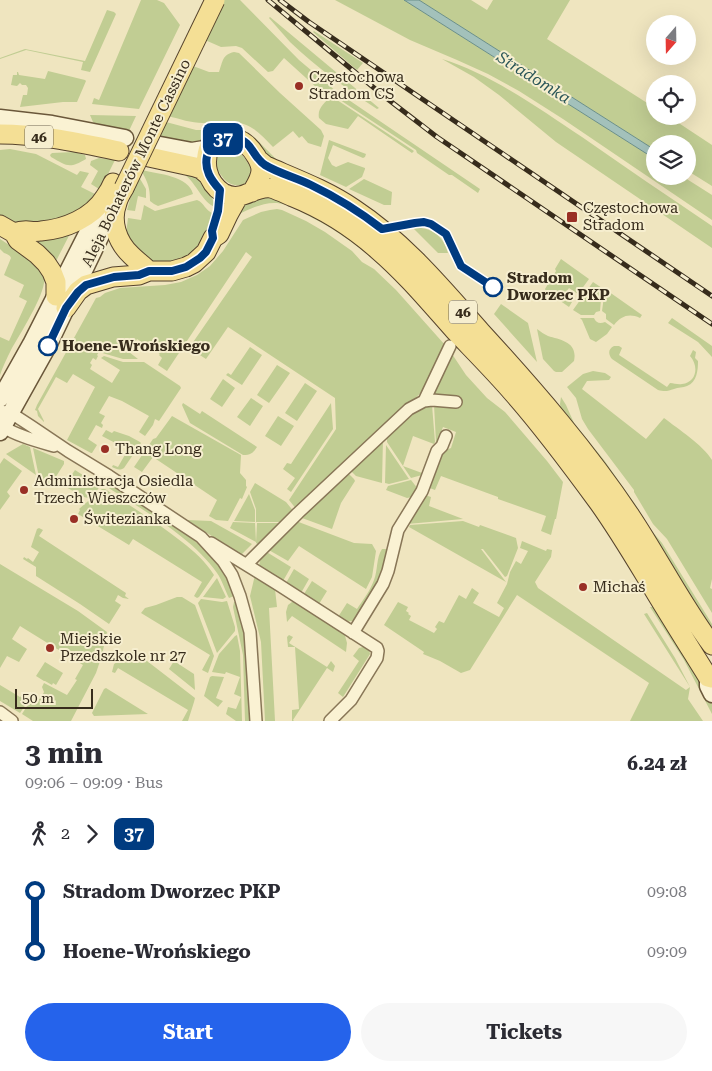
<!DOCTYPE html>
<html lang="en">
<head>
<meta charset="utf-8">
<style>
	body { margin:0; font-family:"Roboto Serif",serif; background:#f7f7f7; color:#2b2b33; height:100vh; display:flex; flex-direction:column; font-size:19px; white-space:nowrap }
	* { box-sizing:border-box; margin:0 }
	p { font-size:16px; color:#7c7c81 }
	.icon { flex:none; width:28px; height:28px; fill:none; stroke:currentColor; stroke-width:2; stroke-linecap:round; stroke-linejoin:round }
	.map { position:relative; height:721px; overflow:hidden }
	.drawer { display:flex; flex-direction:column; background:#fff; flex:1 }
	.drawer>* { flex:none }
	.badge { padding:0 10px; border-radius:8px; font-size:18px; line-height:32px }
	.needle { width:32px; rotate:200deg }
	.fabs { position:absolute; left:646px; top:15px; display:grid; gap:10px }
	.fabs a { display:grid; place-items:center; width:50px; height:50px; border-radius:50%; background:#fff; box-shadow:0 5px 20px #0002; font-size:25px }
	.scale { position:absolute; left:15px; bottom:12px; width:78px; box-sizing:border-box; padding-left:5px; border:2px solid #372c1c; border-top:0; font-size:14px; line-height:18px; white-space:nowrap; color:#372c1c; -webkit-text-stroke:4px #f6eecf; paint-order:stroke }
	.map>.badge { position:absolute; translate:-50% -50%; box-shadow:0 0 0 2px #fff }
	.legs { display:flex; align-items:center; gap:8px; height:55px; padding:0 25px; font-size:16px }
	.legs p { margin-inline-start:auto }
	.summary { display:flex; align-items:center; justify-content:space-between; height:85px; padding:0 25px }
	h1 { font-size:28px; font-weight:700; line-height:38px }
	.action { display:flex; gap:10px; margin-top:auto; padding:10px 25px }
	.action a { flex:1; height:58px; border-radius:30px; background:#2563eb; color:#fff; font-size:20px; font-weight:700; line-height:58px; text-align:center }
	.action a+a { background:#f7f7f7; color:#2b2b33 }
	ul { padding:0 25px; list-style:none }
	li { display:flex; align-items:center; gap:18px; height:60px; font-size:19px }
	li i { display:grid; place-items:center; width:8px; height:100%; margin:0 6px; background:currentColor }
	li i::after { content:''; width:12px; height:12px; margin:-6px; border:4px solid; border-radius:50%; background:#fff }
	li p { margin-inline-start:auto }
	li:first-child i { background:linear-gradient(#0000 50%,currentColor 0) }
	li:last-child i { background:linear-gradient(currentColor 50%,#0000 0) }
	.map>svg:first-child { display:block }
	.green { fill:#c1cd93 }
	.water { fill:#a3c1bb; stroke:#6a8f89 }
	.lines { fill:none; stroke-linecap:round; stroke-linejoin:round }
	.street-casing { stroke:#887657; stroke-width:14 }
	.secondary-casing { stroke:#6a573a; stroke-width:19 }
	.primary-casing { stroke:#56432c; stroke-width:21 }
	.street { stroke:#faf2d3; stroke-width:11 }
	.secondary { stroke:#faf2d3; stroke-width:16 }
	.primary { stroke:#f4df95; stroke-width:19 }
	.rail-casing { stroke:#372c1c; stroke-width:5 }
	.rail { stroke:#f6eecf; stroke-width:3; stroke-dasharray:9; stroke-linecap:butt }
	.primary-bridge-casing { stroke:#56432c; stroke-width:21; stroke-linecap:butt }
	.primary-bridge { stroke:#f4df95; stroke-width:19 }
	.line-1-casing { stroke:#fff; stroke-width:11 }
	.line-1 { stroke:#003b80; stroke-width:8 }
	.poi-dot { fill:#992f25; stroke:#f6eecf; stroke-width:2 }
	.stop-1-dot { fill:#fff; stroke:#003b80; stroke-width:2.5 }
	.labels { text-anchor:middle; stroke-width:4; stroke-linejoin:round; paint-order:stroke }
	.shield { fill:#f6eecf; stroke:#706652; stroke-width:1 }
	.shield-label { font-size:14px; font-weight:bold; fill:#372c1c }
	.poi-label { font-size:15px; fill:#372c1c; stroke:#f6eecf; text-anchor:start }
	.street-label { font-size:15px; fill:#372c1c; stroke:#f6eecf }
	.stop-label { font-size:15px; font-weight:bold; fill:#372c1c; stroke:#f6eecf; text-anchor:start }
	.water-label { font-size:16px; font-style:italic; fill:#2b5658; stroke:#f6eecf }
</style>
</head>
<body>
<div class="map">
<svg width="712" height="721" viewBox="0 0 712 721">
	<rect width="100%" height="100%" fill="#efe5bf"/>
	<path class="green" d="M141 0H157L164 3 180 25 139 109 92 104 94 98 99 100Z
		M224 0H240L299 60 337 92 480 189 478 193 452 175H449L417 153 416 150 331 94 327 97 284 58 273 71 268 72 242 48 236 46 221 47 205 40Z
		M335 0H404L655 159V176H682L712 195V220L563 119 519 91 488 74 457 60 410 40Z
		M419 0H471L487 10 493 0H570L547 39 655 108V116H668L712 145V186L688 171V144H655V150Z
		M107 10 114 12 116 14 90 72 81 70 83 62 26 50 0 59V58L25 49 85 61Z
		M270 17 379 108 377 109C347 89 316 67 290 42 283 34 276 26 269 18Z
		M314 31 363 63 357 70 313 32Z
		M234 52 239 53 280 93 321 130 324 136 321 147 308 143 302 136 299 138 293 131 273 147C259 132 249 121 227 122 219 122 211 124 203 123 191 123 180 119 168 116L193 66 209 72H219C223 61 222 55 234 52Z
		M442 59C491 74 540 109 582 137 625 167 669 197 712 226V248L556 142 499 95 474 77Z
		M48 71 85 80 86 81 77 102H63L20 107 23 95H27L28 88 26 85H22L20 83 17 86 11 85 13 75H17V72H18L19 75 45 79Z
		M331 96 414 151 412 153 358 116 348 129 326 124 319 118C317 108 325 103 331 96Z
		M90 115 136 116 128 133 98 126 93 122Z
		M166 122 196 130H211L229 129 241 130 254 137 282 165 268 159 259 145 198 143 157 139Z
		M329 140 366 154 365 157 363 158 333 145 328 158 332 165 336 167 348 162 365 168V169L362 177 346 187 320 175Z
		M10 149 36 154 77 175 80 171 89 173 81 187 95 194 94 195 72 220 16 225 0 218V150Z
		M230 149C243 151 246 161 253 171 251 175 250 180 247 182 240 188 229 185 224 179 220 174 217 169 214 165 216 155 219 150 230 149Z
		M74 152 85 155 86 159C69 169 67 166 51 157L50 155 52 153Z
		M99 158 115 160 105 180 99 189 91 184 98 171 90 165 91 161Z
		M146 162 194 172 211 194 215 207C203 203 196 183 185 175L144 166Z
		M142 170C158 174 189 176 193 194L158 206 154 204 150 201C150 188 148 183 142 172Z
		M139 177 146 189V198L138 196 135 211 127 210 132 192Z
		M364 179 392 192 391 205H384L349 189Z
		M267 195 295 204 365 246 444 330 441 329C399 283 365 244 309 216 298 211 289 204 277 203 263 202 250 209 237 215L243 204Z
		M197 200C205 203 204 210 214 214L205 238 198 250 178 263 149 262 125 241 128 218 141 220 144 205 155 211Z
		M277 209 282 210 306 221 325 232 352 251 362 262 374 269 396 290 445 345 428 386 297 510 289 500 336 429 335 398 228 327 206 359 189 348 252 257 246 252 167 371 158 365 162 358 159 355 160 354 137 339 129 352 138 359H123L99 352 97 355 98 356 96 360 93 358 90 363 92 365 90 369 112 383 120 370 101 358 104 356 123 362H144L180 386 181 388 159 421 155 419 153 425 145 436 139 432 149 416 122 401 109 396 99 413 105 416 101 423 103 425 102 428 96 425 88 439 97 445 92 453H91L67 440 95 387 73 374 67 383 56 377 38 409 44 421V422L38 416 37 411 35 410 37 405 96 298 100 297 105 293 120 288 165 285 181 282 197 275 210 266 223 251 243 220 261 212 270 210Z
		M73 228 54 265 37 248 33 235Z
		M413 228C430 226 444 236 448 253H438Z
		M0 239C13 248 39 260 44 276 48 291 19 335 11 350 7 358 3 366 0 375V337L9 341 27 301 19 297 24 285 4 275 11 258C10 255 7 254 4 253L0 249Z
		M561 259 589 279 578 294 569 288 563 296 572 302 569 307 546 291 545 289 556 271 555 269Z
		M593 282 602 288 600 311 596 312 594 315H581L573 310Z
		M605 289 642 315 640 318C629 313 621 316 614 325L606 319V314L602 311Z
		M501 304 528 323 537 362 494 314Z
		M580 318H594C596 323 600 324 605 322L612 327 607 334 596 342 590 339 582 320Z
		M672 318 712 346V357L698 342 668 323Z
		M537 329C541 332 544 334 548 336 561 340 578 342 574 361L562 372H556L554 371 543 359Z
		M614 346H619L622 348 619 355 667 387 670 383C674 383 678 385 682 384 697 382 699 366 690 356L693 350 696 352 695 358 698 361C698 370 697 382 687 386 683 388 678 387 674 389 668 391 665 392 658 390L612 359C608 354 608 349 614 346Z
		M250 347 262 355 242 385 226 375 228 373 231 375Z
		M450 351 466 375 487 398 505 412 547 461 563 482 556 519H555L551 535 541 531 546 516 498 499V497L441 476 435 490 427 487 439 453 451 448 456 432 443 427 437 442H436L434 405 436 396 433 394Z
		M277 365 290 373 269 403 257 395Z
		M593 371 605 373 611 377 609 380 587 381 582 389 646 439 664 418C678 429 703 445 712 460V579L710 588 712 589V613L667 539 653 524 634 492V490L588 429 582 419 576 398 567 387 583 374Z
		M223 379 235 388 222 407 210 399Z
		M305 383 317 391 297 421 285 413Z
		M561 397 566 405 574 423 604 460 635 504 651 530 662 543 712 624V636L561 410 560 404Z
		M251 398 263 406 250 426 237 417Z
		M183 403 200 414 202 411 257 447C253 453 251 455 243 455L190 423 182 405Z
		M331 403 333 429 291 492 287 489 295 478 283 469 287 463 291 464Z
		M432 405 435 442 434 444 413 436 403 466 422 473V475L411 478 387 442V434C400 422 414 408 432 405Z
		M172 416 241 455 240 473 246 480V486L247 487 242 499 240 498 228 521 216 520 209 516 217 500 153 457 142 472 134 467 153 439 156 438Z
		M278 416 294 426 281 446 265 436Z
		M106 430 112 433 114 431 129 436 140 442 141 443 124 468C119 471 117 469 112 467L113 465 118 467 130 446 121 441 119 445 102 436Z
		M383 438 382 483 356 476 350 470Z
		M23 444 30 447 36 475 6 454Z
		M386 445 409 479 389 484 385 483Z
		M33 448 64 461V464L50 486 39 477Z
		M4 458 22 471 7 492 10 496 0 510V464Z
		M75 470 100 486 96 492 88 498 84 497 64 486Z
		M347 472 354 479 355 481 341 503 332 529 302 518 300 517Z
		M411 480 418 489 412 497 407 498 386 490 388 486Z
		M108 482C144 505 192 531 218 565 225 574 230 585 234 596L229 598C225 590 222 580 217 573 191 536 144 511 107 487Z
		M255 483 286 502 295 513 285 522H256V509L250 492Z
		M102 489H105C130 506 157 522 182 542 194 551 206 562 214 575L199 597 197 598 194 596 202 582 133 539 129 545 78 514 80 510 79 509Z
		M249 494 255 510V522L234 521Z
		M425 495 431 497 429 506 463 519 407 524Z
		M187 520 211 521 252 544 241 555Z
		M296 521 354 543 372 544 376 551 372 577 366 589 299 546 288 561 267 549Z
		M463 521 479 527 480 525 516 538 518 548 507 576 505 577 483 549H481L506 582 409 527 410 525Z
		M233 522 255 523 256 542 230 528Z
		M257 523H284L261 546 256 543Z
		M39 528 43 530 39 536 126 593 125 596 129 599 123 598 118 595 115 601 121 605 109 624 80 604 36 576V567L23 559 24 557 27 559 28 558 33 562 39 552 31 547 37 529Z
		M522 541 546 551 547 549 552 550 551 557 535 582 538 588 686 690 690 687 644 614 647 613 675 658 690 687 688 699 703 721H630L649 683 517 595 470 670 461 673 440 661 423 654 424 652 384 625 398 602 408 607 406 611 409 613 408 614 411 616 409 620 434 633 437 629 435 627 439 621 444 623 459 595 466 599 472 588 479 593 473 603 499 617 504 608 497 603 507 584 510 572 516 561 521 564 528 551 520 548Z
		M382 549H388L385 564 379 582 355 620C348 623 344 621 338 617L347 603 357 609C363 600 370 591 374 580 378 570 376 558 382 549Z
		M265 551 291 567 283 581 259 566 262 552Z
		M0 564 78 611 107 632 102 655 96 673 71 721H33L22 714 27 706 41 698 44 692 42 687 44 683 67 695 77 680 75 679 83 665 20 626 12 639 27 649 19 662 7 656 0 668Z
		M294 569 309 579 301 593 286 583Z
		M255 575 275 589 277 607 269 608 275 721H265L261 642 250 596Z
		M217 578 226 597 223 599 203 597Z
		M312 581 327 591 319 604 304 594Z
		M177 597H182L195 605 214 656 208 673 202 670 210 655 141 613 145 608 156 605Z
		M201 599 222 602 227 601 235 627V631L217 653 198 603Z
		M234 602H236L246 643 251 721H245L243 655 233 607Z
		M292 602H296L344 632 347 643 346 652 292 616 287 622 286 612 288 605Z
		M650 607H656L712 701V714L684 660Z
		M237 635 240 651 242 721H236L226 714 228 707 236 709 241 697 234 694 240 677 226 672 225 674 212 672 219 654 235 636Z
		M289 635 293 637 289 643 327 667 331 661 335 666 333 672 327 668 293 720 294 721H292V710L299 709 295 647H288L287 637Z
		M363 647 369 649 370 654 343 697 338 693 359 661 353 656 359 648Z
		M134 651 195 698 194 702 188 721H182L188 710 118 668 115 673 112 672 114 664Z
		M174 661 194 674 195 690 169 669Z
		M45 662 63 673 56 685 53 683 52 685 45 681H44L36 676Z
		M212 676 224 677 216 698 223 701 218 707 204 696 210 677Z
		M0 685 20 697 23 693 30 698 20 713 0 701Z
		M106 688 148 714 94 716 92 713 104 689Z"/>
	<path class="water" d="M404 0H419L655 150V159Z"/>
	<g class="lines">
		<g class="street-casing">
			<path id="street" d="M424 401 450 346
				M0 411 11 413 31 426 68 451 109 476 201 537 223 561 232 575 240 596 250 632 256 721
				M0 424C10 434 40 442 54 446
				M211 543 279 585 377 648 378 651 377 658 351 700 330 721
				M247 564 298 513 409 409 424 401 432 400 456 402
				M353 633 383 584 388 571 398 530 422 491 437 451 442 446 446 436
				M0 712 12 721"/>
		</g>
		<g class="secondary-casing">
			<path id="secondary" d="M0 118 52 124 125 138
				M155 144 192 151 204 149 210 145
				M0 399 31 344 102 204
				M0 432 48 346 114 208
				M708 677V686L712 694"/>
		</g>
		<g class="primary-casing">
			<path id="primary" d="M0 134C40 134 80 143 119 151
				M149 157 195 167 201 169 208 175
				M260 161 266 166C296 179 326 190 354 209 404 242 442 288 481 332 535 391 587 451 631 517 659 559 682 605 712 645
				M124 188C121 193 118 198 117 203 110 221 117 242 131 255 137 261 143 265 149 271
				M252 192C256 185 261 178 261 170 261 164 259 161 256 156 245 138 228 131 210 145 203 162 206 182 223 193 243 204 253 185 271 188 278 190 286 194 293 197 323 209 353 228 378 250 406 274 430 303 455 331 475 352 495 372 513 393 544 428 572 466 599 503 619 531 636 560 653 588 671 618 690 648 708 677L712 678
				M0 225 14 233 18 240 37 254 46 263 52 272 56 282V296
				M14 233C28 228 29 233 41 231 65 229 92 218 105 197 108 193 111 188 113 183
				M66 308 78 291 86 285 113 277 139 275 149 271H172L186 267 194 263 206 252 213 238 219 234 228 215 238 197"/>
		</g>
		<use href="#street" class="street"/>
		<use href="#secondary" class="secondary"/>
		<use href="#primary" class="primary"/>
		<g class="rail-casing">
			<path id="rail" d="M268 0 385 97 437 137 712 324
				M280 0 309 22 712 296"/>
		</g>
		<use href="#rail" class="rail"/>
		<g class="primary-bridge-casing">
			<path id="primary-bridge" d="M124 188 215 0"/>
		</g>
		<use href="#primary-bridge" class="primary-bridge"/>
	</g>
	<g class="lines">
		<g class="line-1-casing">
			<path id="line-1" d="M48 346 66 308 78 292 86 285 114 277 139 275 149 271H172L186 267 200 258 206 252 213 238 212 231 218 211 220 190C211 180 204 170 207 156 210 142 220 136 235 138 253 141 252 157 265 165 278 173 297 178 311 185 336 197 360 212 382 229L415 223 424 222 431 224 446 234 461 266 493 287"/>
		</g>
		<use href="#line-1" class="line-1"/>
	</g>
	<g class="poi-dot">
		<circle cx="299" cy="86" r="5"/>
		<rect x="566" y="211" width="12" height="12" rx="2.5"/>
		<circle cx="105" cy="449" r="5"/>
		<circle cx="24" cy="490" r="5"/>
		<circle cx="74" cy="519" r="5"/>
		<circle cx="583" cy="587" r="5"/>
		<circle cx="50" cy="648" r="5"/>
	</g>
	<g class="stop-1-dot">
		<circle cx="493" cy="287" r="9"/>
		<circle cx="48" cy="346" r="9"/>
	</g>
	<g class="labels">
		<g class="shield">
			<rect x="25" y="125.5" width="28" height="23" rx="4"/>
			<rect x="449" y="300.5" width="28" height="23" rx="4"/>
		</g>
		<g class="shield-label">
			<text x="39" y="142">46</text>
			<text x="463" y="317">46</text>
		</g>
		<g class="poi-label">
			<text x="309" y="82">Częstochowa<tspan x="309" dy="17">Stradom CS</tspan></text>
			<text x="583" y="213">Częstochowa<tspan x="583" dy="17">Stradom</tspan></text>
			<text x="115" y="454">Thang Long</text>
			<text x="34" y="486">Administracja Osiedla<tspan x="34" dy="17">Trzech Wieszczów</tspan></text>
			<text x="84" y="524">Świtezianka</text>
			<text x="593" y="592">Michaś</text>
			<text x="60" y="644">Miejskie<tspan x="60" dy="17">Przedszkole nr 27</tspan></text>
		</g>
		<g class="street-label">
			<text transform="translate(136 163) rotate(-64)" y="5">Aleja Bohaterów Monte Cassino</text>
		</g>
		<g class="stop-label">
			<text x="507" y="283">Stradom<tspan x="507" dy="17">Dworzec PKP</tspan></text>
			<text x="62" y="351">Hoene-Wrońskiego</text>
		</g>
		<g class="water-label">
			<text transform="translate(534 77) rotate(32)" y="6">Stradomka</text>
		</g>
	</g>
</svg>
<div class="fabs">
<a><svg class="needle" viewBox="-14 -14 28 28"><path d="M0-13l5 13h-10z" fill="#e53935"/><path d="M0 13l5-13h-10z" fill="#7c7c81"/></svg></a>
<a><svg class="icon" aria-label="locate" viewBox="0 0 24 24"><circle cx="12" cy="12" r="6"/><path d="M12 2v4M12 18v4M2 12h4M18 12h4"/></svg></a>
<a><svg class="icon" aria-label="layers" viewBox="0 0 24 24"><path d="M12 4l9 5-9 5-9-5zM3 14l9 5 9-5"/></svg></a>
</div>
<div class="scale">50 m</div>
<b class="badge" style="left:223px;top:139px;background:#003b80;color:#fff">37</b>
</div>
<section class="drawer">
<div class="summary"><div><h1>3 min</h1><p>09:06 – 09:09 · Bus</p></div><b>6.24 zł</b></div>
<div class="legs"><svg class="icon" aria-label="walk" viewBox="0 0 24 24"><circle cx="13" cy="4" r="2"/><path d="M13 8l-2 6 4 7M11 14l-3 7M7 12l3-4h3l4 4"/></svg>2<svg class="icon" aria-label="forward" viewBox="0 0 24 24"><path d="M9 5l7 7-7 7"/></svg><b class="badge" style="background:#003b80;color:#fff">37</b></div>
<ul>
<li><i style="color:#003b80"></i><b>Stradom Dworzec PKP</b><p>09:08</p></li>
<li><i style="color:#003b80"></i><b>Hoene-Wrońskiego</b><p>09:09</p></li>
</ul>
<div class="action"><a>Start</a><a>Tickets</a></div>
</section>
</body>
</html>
